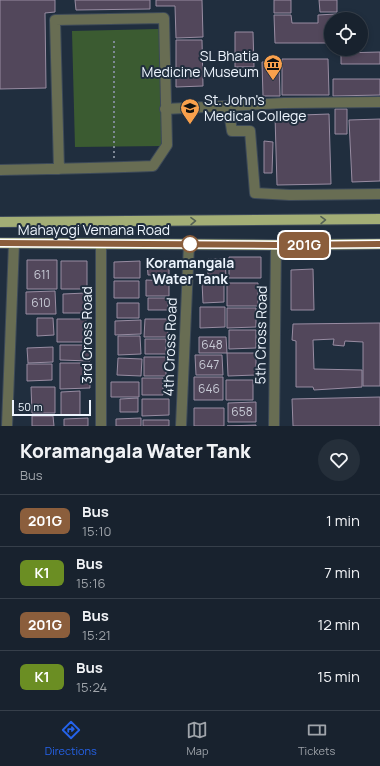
<!DOCTYPE html>
<html lang="en">
<head>
<meta charset="utf-8">
<style>
	body { margin:0; font-family:Manrope,sans-serif; background:#252f3a; color:#f1f3f6; height:100vh; display:flex; flex-direction:column; font-size:15px; white-space:nowrap }
	* { box-sizing:border-box; margin:0 }
	p { font-size:13px; color:#9fa4aa }
	.icon { flex:none; width:22px; height:22px; fill:none; stroke:currentColor; stroke-width:2; stroke-linecap:round; stroke-linejoin:round }
	.map { position:relative; height:426px; overflow:hidden }
	.side { display:flex; flex-direction:column; background:#18222e; flex:1 }
	.side>* { flex:none }
	.badge { padding:0 8px; border-radius:6px; font-size:14px; line-height:26px }
	.buttons { position:absolute; left:324px; top:12px; display:grid; gap:8px }
	.buttons a { display:grid; place-items:center; width:44px; height:44px; border-radius:50%; background:#18222e; box-shadow:0 2px 6px #0003,0 0 0 1px #363f4a; font-size:20px }
	.scale { position:absolute; left:12px; bottom:10px; width:79px; box-sizing:border-box; padding-left:4px; border:2px solid #eef5fe; border-top:0; font-size:11px; line-height:14px; white-space:nowrap; color:#eef5fe; -webkit-text-stroke:3px #202e3e; paint-order:stroke }
	.map>.badge { position:absolute; translate:-50% -50%; box-shadow:0 0 0 2px #fff }
	.round { display:grid; place-items:center; flex:none; width:42px; height:42px; border-radius:21px; background:#252f3a }
	.summary { display:flex; align-items:center; justify-content:space-between; height:68px; padding:0 20px }
	h1 { font-size:19px; font-weight:800; line-height:30px }
	ul { padding:0; list-style:none }
	li { display:flex; align-items:center; gap:12px; height:52px; padding:0 20px; border-top:1px solid #363f4a }
	li div { flex:1 }
	li b { display:block; font-size:15px }
	li em { font-style:normal }
	li .badge { min-width:44px; font-weight:700; text-align:center }
	.tab-bar { display:flex; justify-content:space-around; align-items:center; height:56px; border-top:1px solid #363f4a; background:#18222e; font-size:11px; color:#9fa4aa }
	.tab-bar a { display:grid; justify-items:center; gap:2px }
	.tab-bar .current { color:#2563eb }
	.map>svg:first-child { display:block }
	.green { fill:#3b5b31 }
	.building { fill:#52475b; stroke:#988ca2 }
	.lines { fill:none; stroke-linecap:round; stroke-linejoin:round }
	.minor-casing { stroke:#3d4a59; stroke-width:12 }
	.major-casing { stroke:#3d4a59; stroke-width:12 }
	.path { stroke:#7f8996; stroke-width:2; stroke-dasharray:2 3; stroke-linecap:butt }
	.minor { stroke:#686d53; stroke-width:10 }
	.major { stroke:#a3ae76; stroke-width:10 }
	.oneway { stroke:#546154 }
	.line-casing { stroke:#fff; stroke-width:9 }
	.line { stroke:#8b5e3c; stroke-width:6 }
	.stop-dot { fill:#fff; stroke:#8b5e3c; stroke-width:2 }
	.labels { text-anchor:middle; stroke-width:4; stroke-linejoin:round; paint-order:stroke }
	.number-label { font-size:12px; fill:#c7cad5 }
	.poi-label { font-size:14px; fill:#eef5fe; stroke:#202e3e; text-anchor:end }
	.street-label { font-size:14px; fill:#eef5fe; stroke:#202e3e }
	.stop-label { font-size:14px; font-weight:bold; fill:#eef5fe; stroke:#202e3e }
</style>
</head>
<body>
<div class="map">
<svg width="380" height="426" viewBox="0 0 380 426">
	<rect width="100%" height="100%" fill="#202e3e"/>
	<path class="green" d="M159 29 162 146 75 147 72 31Z"/>
	<path class="building" d="M0 0H55V12L45 13 46 88 0 89Z
		M75 0H150V9L76 10Z
		M156 0H202L203 37 176 38 175 6H156Z
		M274 0H291V13H274Z
		M319 0H337V12H320Z
		M336 14V19H331V43H275L274 15H291L292 23H318V15Z
		M235 32H253L254 67H235Z
		M176 40H202L203 86 176 87Z
		M380 52V64H341V53Z
		M282 59H328L329 95H282Z
		M262 62H279L280 96H263Z
		M333 79H380V95L333 96Z
		M335 109H347V134H335Z
		M329 114 331 184 277 185 275 116Z
		M380 119V181L352 182 349 120Z
		M264 141 273 142 272 173H264Z
		M229 257H261V278H229Z
		M208 259H225L226 277H208Z
		M27 260H57V289H27Z
		M169 260V275H148L147 261Z
		M61 261H87V289H61Z
		M140 261V278H114V262Z
		M313 269 314 310H291V270Z
		M146 280 169 281V296H146Z
		M114 281H139V298H114Z
		M202 282H224V302L203 303Z
		M227 283H258V306H227Z
		M55 291 56 314H26V292Z
		M86 293 87 313H63V294Z
		M148 298H168V310H148Z
		M117 303H139V318H117Z
		M200 307H225V327L200 328Z
		M227 308H256V327L227 328Z
		M37 318H53L54 335 37 336Z
		M57 319H86V342H57Z
		M145 319H168V337H144Z
		M141 320V334L115 335V321Z
		M380 323V386H363V342L345 341 344 346 333 345 334 339 313 340 314 369 362 370V387L314 390 313 387H296V341L292 340 293 324Z
		M229 330H256V348L229 349Z
		M118 336H140L141 354 118 355Z
		M199 337H226L227 353H199Z
		M145 339H166V354H145Z
		M60 345H90V361L60 360Z
		M53 347V362L28 363 27 348Z
		M227 353H256V375L228 376Z
		M195 355H222L223 375H196Z
		M144 357H166V376H144Z
		M118 358 142 359 141 376 117 375Z
		M60 363H89L90 388 60 389Z
		M27 364H52V380L27 381Z
		M194 377H223V400H194Z
		M142 378H163V395H142Z
		M226 380H253V400H226Z
		M111 382H139V397H111Z
		M31 387H55V413H32Z
		M80 391V415H61V392Z
		M380 397V426H293L292 399Z
		M138 398V412H120V399Z
		M142 399H169V415L142 416Z
		M256 402V422H228V403Z
		M194 408H224V426H194Z
		M32 416H53L54 426H32Z
		M88 418V426H64V419Z
		M141 418V426H116V419Z
		M143 420H169V426H143Z
		M256 425V426H227Z"/>
	<g class="lines">
		<g class="minor-casing">
			<path id="minor" d="M228 106 232 131H250L255 193 290 195 380 194
				M165 109 284 103 380 102
				M0 170C51 169 102 168 153 166L167 145 164 18 55 20 59 169
				M7 426 14 243
				M101 426V244
				M181 426 189 244
				M274 426 276 245"/>
		</g>
		<g class="major-casing">
			<path id="major" d="M0 222 380 219
				M0 243 276 245 380 244"/>
		</g>
		<path class="path" d="M114 158V39"/>
		<use href="#minor" class="minor"/>
		<use href="#major" class="major"/>
	</g>
	<defs><path id="oneway-chevron" d="M-2-3.5L2.5 0L-2 3.5" fill="none" stroke-width="1.6" stroke-linecap="round" stroke-linejoin="round"/></defs>
	<g class="oneway">
		<use href="#oneway-chevron" transform="translate(323 220) rotate(-1)"/>
		<use href="#oneway-chevron" transform="translate(193 221) rotate(-1)"/>
	</g>
	<g class="lines">
		<g class="line-casing">
			<path id="line" d="M0 243 276 245 380 244"/>
		</g>
		<use href="#line" class="line"/>
	</g>
	<defs>
		<g id="museum-pin" transform="scale(1)"><path d="M0 17L-7.5 6A9.5 9.5 0 1 1 7.5 6Z" fill="#f9a04c" stroke="#202e3e"/><path d="M0-6L6-3V-2H-6V-3ZM-5-1h2V3h-2ZM-1-1h2V3h-2ZM3-1h2V3H3ZM-6 4H6V6H-6Z" fill="#111"/></g>
		<g id="university-pin" transform="scale(1)"><path d="M0 17L-7.5 6A9.5 9.5 0 1 1 7.5 6Z" fill="#f9a04c" stroke="#202e3e"/><path d="M0-5L7-2L0 1L-7-2ZM-4 1L0 2.5L4 1V4Q0 6-4 4Z" fill="#111"/></g>
	</defs>
	<g fill-rule="evenodd">
		<use href="#museum-pin" x="273" y="64"/>
		<use href="#university-pin" x="190" y="108"/>
	</g>
	<circle class="stop-dot" cx="190" cy="244" r="8"/>
	<g class="labels">
		<g class="number-label">
			<text x="42" y="279">611</text>
			<text x="41" y="307">610</text>
			<text x="212" y="349">648</text>
			<text x="209" y="369">647</text>
			<text x="209" y="393">646</text>
			<text x="242" y="416">658</text>
		</g>
		<g class="poi-label">
			<text x="259" y="61">SL Bhatia<tspan x="259" dy="16">Medicine Museum</tspan></text>
			<text x="204" y="105" text-anchor="start">St. John's<tspan x="204" dy="16">Medical College</tspan></text>
		</g>
		<g class="street-label">
			<text x="94" y="235">Mahayogi Vemana Road</text>
			<text transform="translate(87 335) rotate(-90)" y="5">3rd Cross Road</text>
			<text transform="translate(261 335) rotate(-89)" y="5">5th Cross Road</text>
			<text transform="translate(170 347) rotate(-88)" y="5">4th Cross Road</text>
		</g>
		<g class="stop-label">
			<text x="190" y="268">Koramangala<tspan x="190" dy="16">Water Tank</tspan></text>
		</g>
	</g>
</svg>
<div class="buttons">
<a><svg class="icon" aria-label="locate" viewBox="0 0 24 24"><circle cx="12" cy="12" r="6"/><path d="M12 2v4M12 18v4M2 12h4M18 12h4"/></svg></a>
</div>
<div class="scale">50 m</div>
<b class="badge" style="left:304px;top:245px;background:#8b5e3c;color:#fff">201G</b>
</div>
<section class="side">
<div class="summary"><div><h1>Koramangala Water Tank</h1><p>Bus</p></div><a class="round"><svg class="icon" aria-label="heart" viewBox="0 0 24 24"><path d="M12 20l-8-8c-3-5 5-10 8-4 3-6 11-1 8 4z"/></svg></a></div>
<ul>
<li><span class="badge" style="background:#8b5e3c;color:#fff">201G</span><div><b>Bus</b><p>15:10</p></div><em>1 min</em></li>
<li><span class="badge" style="background:#6b8e23;color:#fff">K1</span><div><b>Bus</b><p>15:16</p></div><em>7 min</em></li>
<li><span class="badge" style="background:#8b5e3c;color:#fff">201G</span><div><b>Bus</b><p>15:21</p></div><em>12 min</em></li>
<li><span class="badge" style="background:#6b8e23;color:#fff">K1</span><div><b>Bus</b><p>15:24</p></div><em>15 min</em></li>
</ul>
</section>
<nav class="tab-bar">
<a class="current"><svg class="icon" aria-label="directions" viewBox="0 0 24 24"><path d="M12 3l9 9-9 9-9-9zM9 14v-3h6M13 9l2 2-2 2"/></svg>Directions</a>
<a><svg class="icon" aria-label="map" viewBox="0 0 24 24"><path d="M3 6l6-2 6 2 6-2v14l-6 2-6-2-6 2zM9 4v14M15 6v14"/></svg>Map</a>
<a><svg class="icon" aria-label="tickets" viewBox="0 0 24 24"><path d="M3 7h18v10H3zM15 7v10"/></svg>Tickets</a>
</nav>
</body>
</html>
